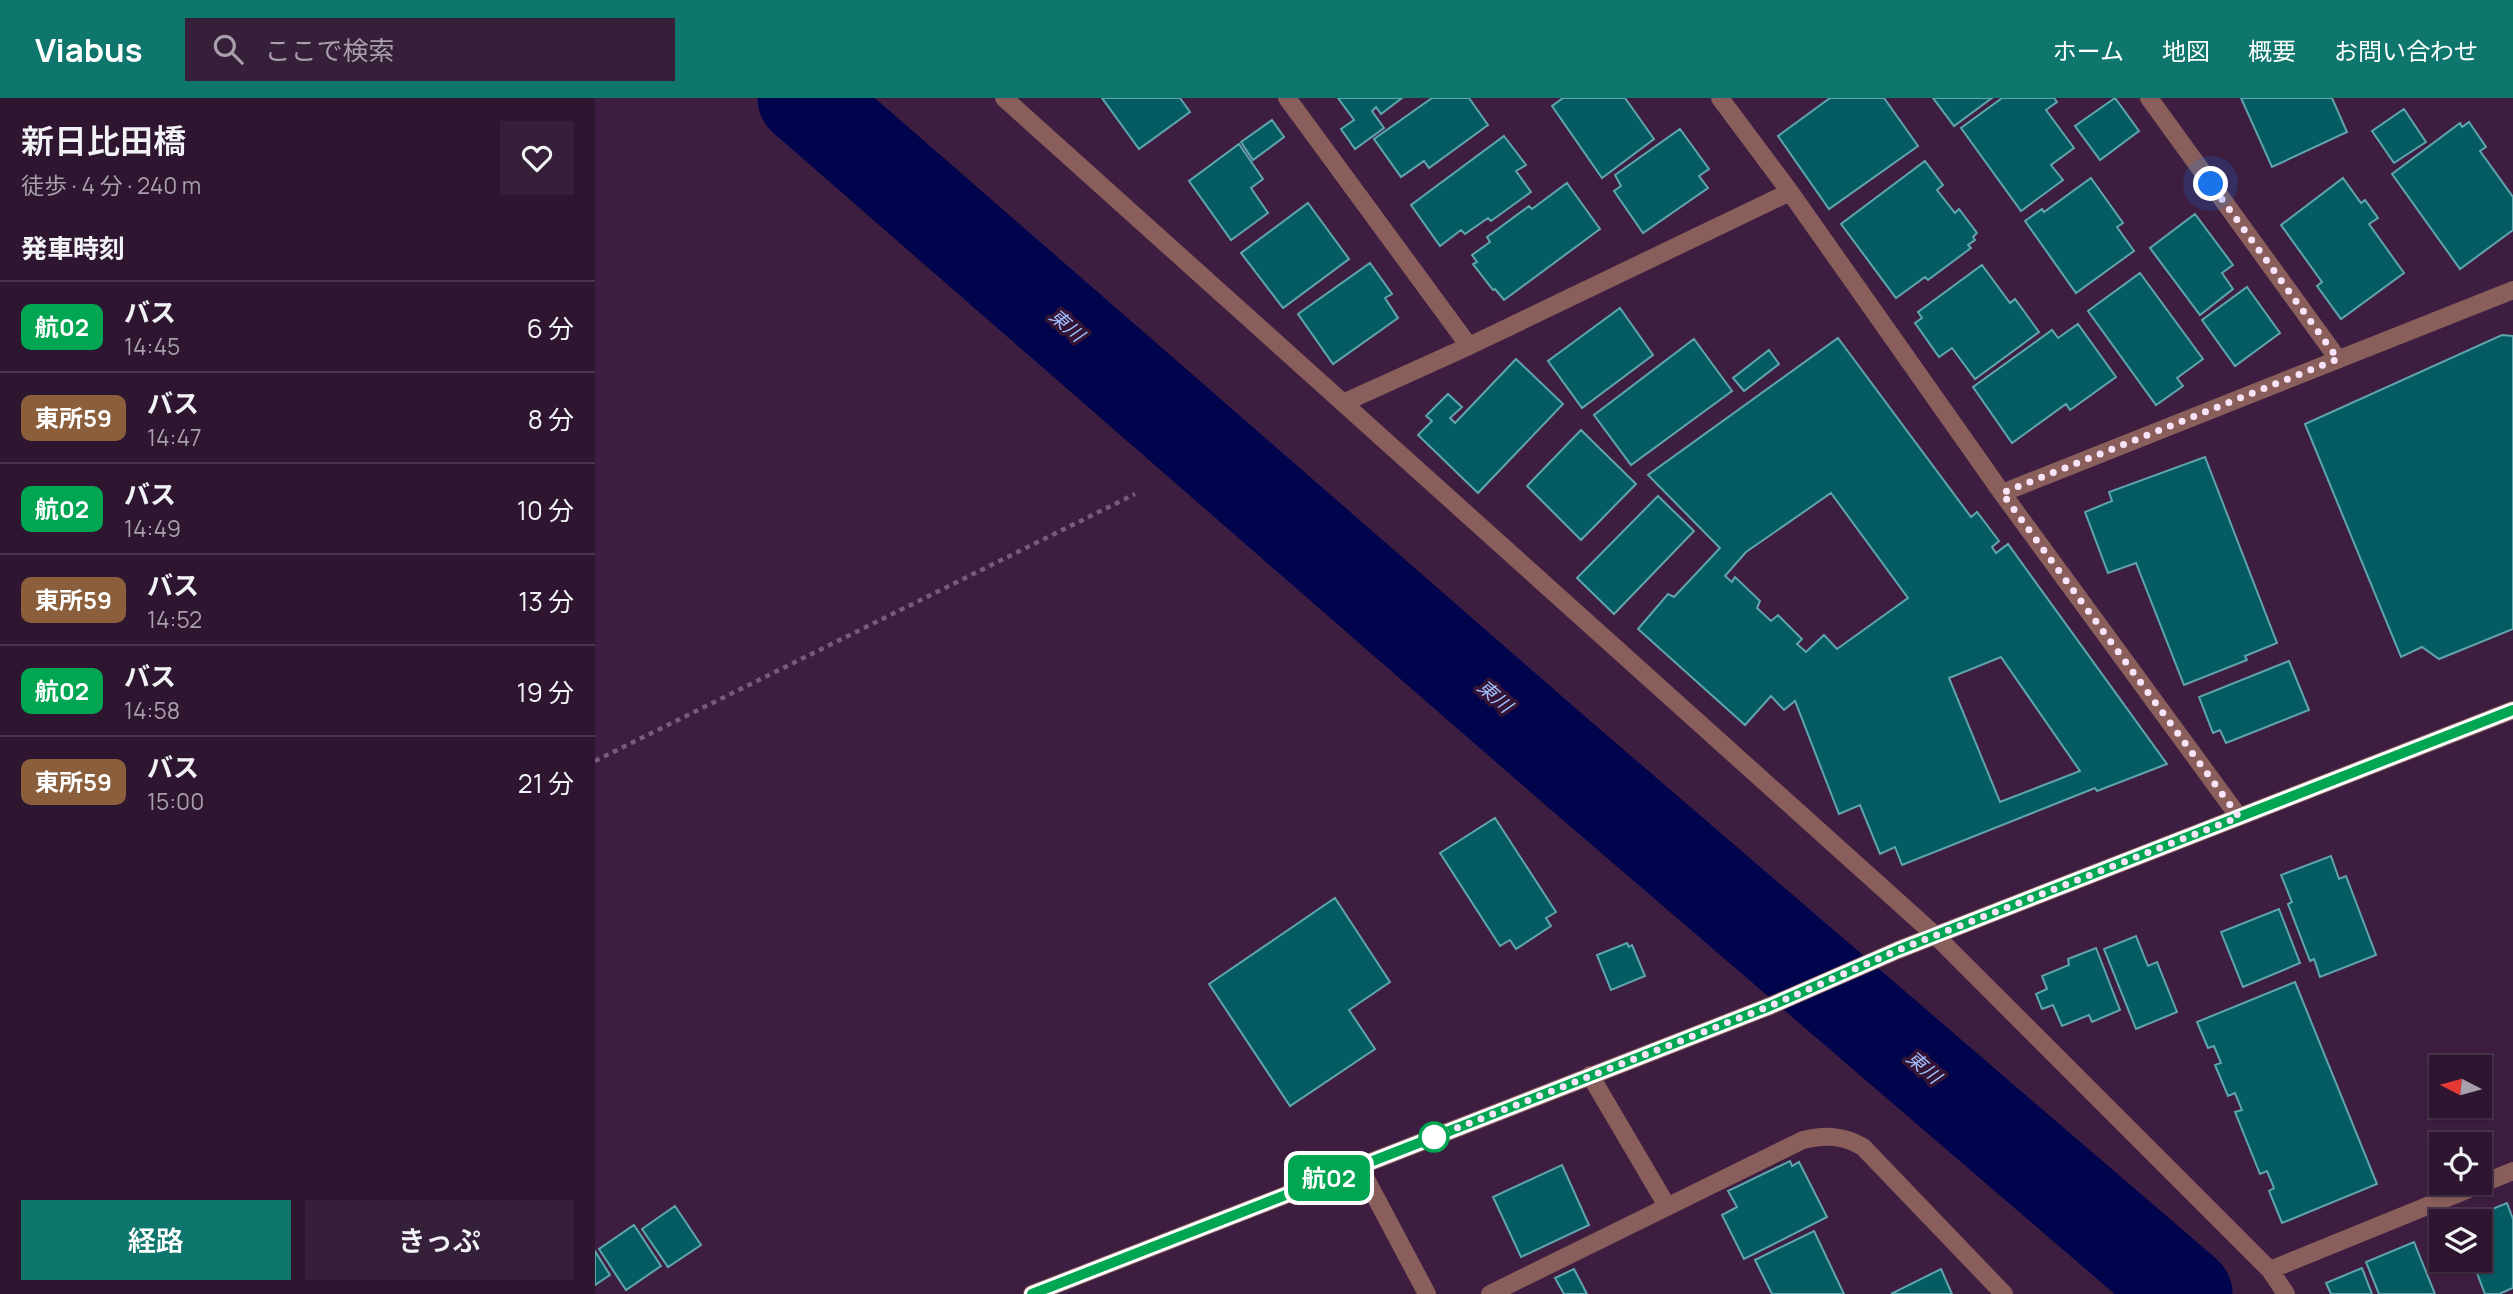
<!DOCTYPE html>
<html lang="ja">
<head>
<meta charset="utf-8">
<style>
	body { margin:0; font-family:Manrope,"Noto Sans JP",sans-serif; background:#361f38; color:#f1f3f6; height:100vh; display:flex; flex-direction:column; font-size:26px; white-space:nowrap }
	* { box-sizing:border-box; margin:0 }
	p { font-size:23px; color:#a79fab }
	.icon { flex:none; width:38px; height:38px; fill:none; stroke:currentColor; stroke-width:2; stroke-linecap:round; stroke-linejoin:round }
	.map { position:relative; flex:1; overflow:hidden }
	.panel { display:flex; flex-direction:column; background:#2e1630; width:595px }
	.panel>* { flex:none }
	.badge { padding:0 14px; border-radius:10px; font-size:24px; line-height:46px }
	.needle { width:46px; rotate:276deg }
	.controls { position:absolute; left:1834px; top:957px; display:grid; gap:14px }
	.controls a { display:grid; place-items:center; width:63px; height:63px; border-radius:0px; background:#2e1630; box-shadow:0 2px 5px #0004,0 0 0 2px #49354c; font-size:35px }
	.you { position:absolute; width:35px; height:35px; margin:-18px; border:5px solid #fff; border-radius:50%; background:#1a73e8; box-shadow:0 0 0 10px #1a73e833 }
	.map>.badge { position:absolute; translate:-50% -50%; box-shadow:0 0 0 4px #fff }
	h2 { padding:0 21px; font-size:26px; line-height:63px }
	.round { display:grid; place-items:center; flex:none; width:74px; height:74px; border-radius:0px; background:#361f38 }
	.headline { display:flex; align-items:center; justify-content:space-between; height:119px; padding:0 21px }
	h1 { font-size:33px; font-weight:600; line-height:52px }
	.cta { display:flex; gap:14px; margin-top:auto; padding:14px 21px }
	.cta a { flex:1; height:80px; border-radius:0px; background:#0f766e; color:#fff; font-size:28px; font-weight:600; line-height:80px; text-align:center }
	.cta a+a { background:#361f38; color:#f1f3f6 }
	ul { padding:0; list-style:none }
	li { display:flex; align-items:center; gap:21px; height:91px; padding:0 21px; border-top:2px solid #49354c }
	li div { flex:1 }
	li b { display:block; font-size:26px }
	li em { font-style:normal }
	li .badge { min-width:77px; font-weight:700; text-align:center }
	header { display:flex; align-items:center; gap:42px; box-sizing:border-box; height:98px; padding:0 35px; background:#0f766e; color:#fff }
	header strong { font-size:33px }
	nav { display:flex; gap:38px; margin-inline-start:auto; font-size:24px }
	.search { width:490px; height:63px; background:#361f38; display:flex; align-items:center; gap:18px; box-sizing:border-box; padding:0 24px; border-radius:0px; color:#a79fab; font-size:26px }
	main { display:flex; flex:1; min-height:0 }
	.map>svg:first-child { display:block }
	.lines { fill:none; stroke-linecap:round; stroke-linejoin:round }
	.river { stroke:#00044d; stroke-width:93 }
	.building { fill:#055b62; stroke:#5fa5ad; stroke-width:2; fill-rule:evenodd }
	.path { stroke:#775b7a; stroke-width:4.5; stroke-dasharray:5 5; stroke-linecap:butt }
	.minor { stroke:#895e5b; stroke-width:18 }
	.line-casing { stroke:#fff; stroke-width:16 }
	.line { stroke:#00a651; stroke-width:10 }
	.walk { stroke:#f8e3f9; stroke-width:7; stroke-dasharray:0 12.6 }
	.stop-dot { fill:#fff; stroke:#00a651; stroke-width:3.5 }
	.labels { text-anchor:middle; stroke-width:7; stroke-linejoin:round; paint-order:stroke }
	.water-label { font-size:19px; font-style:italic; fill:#a1bffc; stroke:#331435 }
</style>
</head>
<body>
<header>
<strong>Viabus</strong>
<div class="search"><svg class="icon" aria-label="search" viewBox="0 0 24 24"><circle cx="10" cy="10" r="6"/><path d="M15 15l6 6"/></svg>ここで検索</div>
<nav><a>ホーム</a><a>地図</a><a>概要</a><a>お問い合わせ</a></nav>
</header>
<main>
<section class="panel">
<div class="headline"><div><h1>新日比田橋</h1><p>徒歩 · 4 分 · 240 m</p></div><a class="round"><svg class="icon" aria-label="heart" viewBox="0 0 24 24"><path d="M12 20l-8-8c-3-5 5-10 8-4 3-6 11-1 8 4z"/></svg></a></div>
<h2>発車時刻</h2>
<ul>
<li><span class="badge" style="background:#00a651;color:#fff">航02</span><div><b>バス</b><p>14:45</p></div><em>6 分</em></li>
<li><span class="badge" style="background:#8b5e3c;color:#fff">東所59</span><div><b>バス</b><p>14:47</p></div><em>8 分</em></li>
<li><span class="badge" style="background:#00a651;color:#fff">航02</span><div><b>バス</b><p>14:49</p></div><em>10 分</em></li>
<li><span class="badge" style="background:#8b5e3c;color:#fff">東所59</span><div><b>バス</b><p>14:52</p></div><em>13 分</em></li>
<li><span class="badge" style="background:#00a651;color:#fff">航02</span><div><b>バス</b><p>14:58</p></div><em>19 分</em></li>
<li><span class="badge" style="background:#8b5e3c;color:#fff">東所59</span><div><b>バス</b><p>15:00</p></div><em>21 分</em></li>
</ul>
<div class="cta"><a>経路</a><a>きっぷ</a></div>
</section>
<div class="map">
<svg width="1918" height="1196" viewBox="0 0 1918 1196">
	<rect width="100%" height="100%" fill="#3d1e40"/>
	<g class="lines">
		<path class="river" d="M209 0 967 660 1591 1196"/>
	</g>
	<path class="building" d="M507 0H585L595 14 544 51Z
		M743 0H807L786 16 781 9 777 13 789 30 760 51 746 31 759 22Z
		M837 0H874L893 27 834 70 829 63 806 79 779 41Z
		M968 0H1030L1059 41 1007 80 957 8Z
		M1235 0H1289L1323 48 1234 111 1183 38Z
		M1338 0H1397L1359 28Z
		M1407 0H1459L1462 4 1451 12 1479 50 1456 67 1468 82 1426 113 1366 30Z
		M1520 0 1544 33 1505 62 1480 28Z
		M1646 0H1737L1752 34 1677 69Z
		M1809 11 1831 44 1799 65 1777 33Z
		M677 22 689 39 658 62 646 44Z
		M1874 24 1891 49 1885 53 1918 99V132L1865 171 1797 76 1865 25 1867 29Z
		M1085 31 1114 71 1104 78 1113 90 1048 135 1019 93 1026 88 1020 77Z
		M909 38 931 67 921 73 936 94 896 123 893 120 870 136 866 132 845 148 816 107Z
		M644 46 668 81 656 90 673 115 636 142 594 83Z
		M1330 63 1348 87 1342 92 1360 115 1364 111 1382 135 1378 139 1380 142 1373 147 1376 150 1333 182 1330 179 1301 200 1246 126Z
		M1496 80 1528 125 1522 129 1539 153 1481 195 1430 123 1447 111 1449 114Z
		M1748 80 1766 105 1770 102 1783 120 1774 126 1809 175 1746 221 1722 188 1727 184 1686 127Z
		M972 85 1005 131 909 202 900 191 898 192 878 166 882 164 877 157 895 144 892 139 934 108 937 111Z
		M713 105 754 161 688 210 646 155Z
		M1600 116 1638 167 1627 175 1638 191 1605 217 1555 150Z
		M775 165 797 196 790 200 803 220 738 266 703 216Z
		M1387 167 1415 205 1420 201 1444 234 1380 281 1357 250 1344 259 1320 225 1327 220 1323 214Z
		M1545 175 1608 261 1582 280 1588 288 1561 307 1493 213Z
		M1652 189 1685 235 1640 268 1607 222Z
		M1025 210 1058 257 987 310 953 263Z
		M1483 226 1521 279 1475 312 1471 306 1417 345 1378 289 1457 232 1463 240Z
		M1907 237 1918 238V531L1844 561 1827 549 1806 559 1710 326Z
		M1243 240 1376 419 1382 414 1404 443 1397 449 1401 455 1413 446 1572 666 1502 693 1500 690 1307 767 1300 749 1285 756 1265 707 1244 716 1200 603 1189 612 1176 598 1150 627 1043 531 1073 496 1079 499 1125 450 1053 377ZM1236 395 1313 500 1242 551 1229 537 1211 554 1202 546 1207 541 1183 517 1176 523 1162 510 1165 503 1140 479 1137 484 1130 478 1151 454ZM1406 559 1485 673 1405 704 1354 580Z
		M1099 241 1137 293 1036 367 999 317Z
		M1174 252 1184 266 1149 293 1138 280Z
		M921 261 968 306 883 395 823 337 837 323 831 318 853 296 867 309 855 320 860 325Z
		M986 332 1041 386 986 442 932 388Z
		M1610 359 1682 545 1650 558 1652 562 1589 587 1541 465 1513 475 1490 414 1517 403 1514 394Z
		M1063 398 1099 433 1019 516 982 480Z
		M1694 563 1714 612 1631 645 1625 632 1618 635 1604 599Z
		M900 720 961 814 951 820 956 828 921 851 915 842 905 848 845 755Z
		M1736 758 1744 781 1751 778 1781 857 1725 879 1719 861 1715 863 1693 806 1697 804 1686 777Z
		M740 800 795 884 754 912 780 951 695 1008 614 886Z
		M1684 811 1705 865 1648 889 1626 834Z
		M1541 838 1553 868 1562 864 1582 914 1541 931 1509 851Z
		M1032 845 1034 849 1037 847 1050 878 1016 892 1002 857Z
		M1501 850 1525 912 1497 924 1494 917 1467 928 1458 907 1447 911 1441 896 1452 891 1447 878 1474 867 1473 861Z
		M1700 884 1782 1086 1687 1125 1674 1093 1679 1090 1672 1073 1665 1076 1640 1014 1647 1012 1640 995 1633 998 1620 967 1626 965 1619 948 1613 950 1602 924Z
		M1195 1063 1197 1068 1204 1064 1232 1119 1149 1161 1127 1117 1142 1109 1133 1093Z
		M967 1067 994 1127 926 1159 898 1099Z
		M1912 1105 1918 1121V1190L1904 1196H1890L1877 1162H1885V1124H1876L1875 1120Z
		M80 1108 106 1147 73 1169 47 1131Z
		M39 1127 66 1168 31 1192 4 1151Z
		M1219 1133 1249 1196H1177L1160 1162Z
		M1819 1144 1840 1196H1784L1771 1164Z
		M0 1153 15 1177 0 1187Z
		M1767 1170 1777 1196H1736L1731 1185Z
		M979 1171 992 1196H969L960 1180Z
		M1346 1171 1357 1196H1296Z"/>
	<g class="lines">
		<path class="path" d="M0 663 540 396"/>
		<path class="minor" d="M409 0 1341 838 1675 1172 1691 1196
			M692 0 874 248
			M1125 0 1195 94 1407 395 1644 719
			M1554 0 1743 261
			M748 305 874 248 1195 94
			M1407 395 1918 192
			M995 977 1072 1108
			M764 1068 832 1196
			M1675 1172 1918 1073
			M437 1196 1175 908 1303 852 1918 612
			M895 1196 1208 1042C1230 1037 1248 1037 1268 1049L1409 1196"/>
	</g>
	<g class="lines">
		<g class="line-casing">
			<path id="line" d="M437 1196 1175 908 1303 852 1918 612"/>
		</g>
		<use href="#line" class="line"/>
		<path class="walk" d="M839 1039 1175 908 1303 852 1644 719 1407 395 1743 261 1616 86"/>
	</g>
	<circle class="stop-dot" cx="839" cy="1039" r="14"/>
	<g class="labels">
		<g class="water-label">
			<text transform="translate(472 227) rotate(41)" y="7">東川</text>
			<text transform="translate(900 598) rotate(41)" y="7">東川</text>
			<text transform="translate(1329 969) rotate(41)" y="7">東川</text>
		</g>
	</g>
</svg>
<div class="controls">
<a><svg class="needle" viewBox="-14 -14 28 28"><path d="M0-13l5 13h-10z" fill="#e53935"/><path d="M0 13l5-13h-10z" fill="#a79fab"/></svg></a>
<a><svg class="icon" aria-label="locate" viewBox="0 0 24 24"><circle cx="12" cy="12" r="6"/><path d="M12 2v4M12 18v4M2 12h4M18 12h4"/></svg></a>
<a><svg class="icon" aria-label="layers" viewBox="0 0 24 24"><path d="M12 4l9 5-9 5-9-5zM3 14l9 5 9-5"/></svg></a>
</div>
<div class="you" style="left:1616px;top:86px"></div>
<b class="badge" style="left:734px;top:1080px;background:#00a651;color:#fff">航02</b>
</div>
</main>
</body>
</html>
